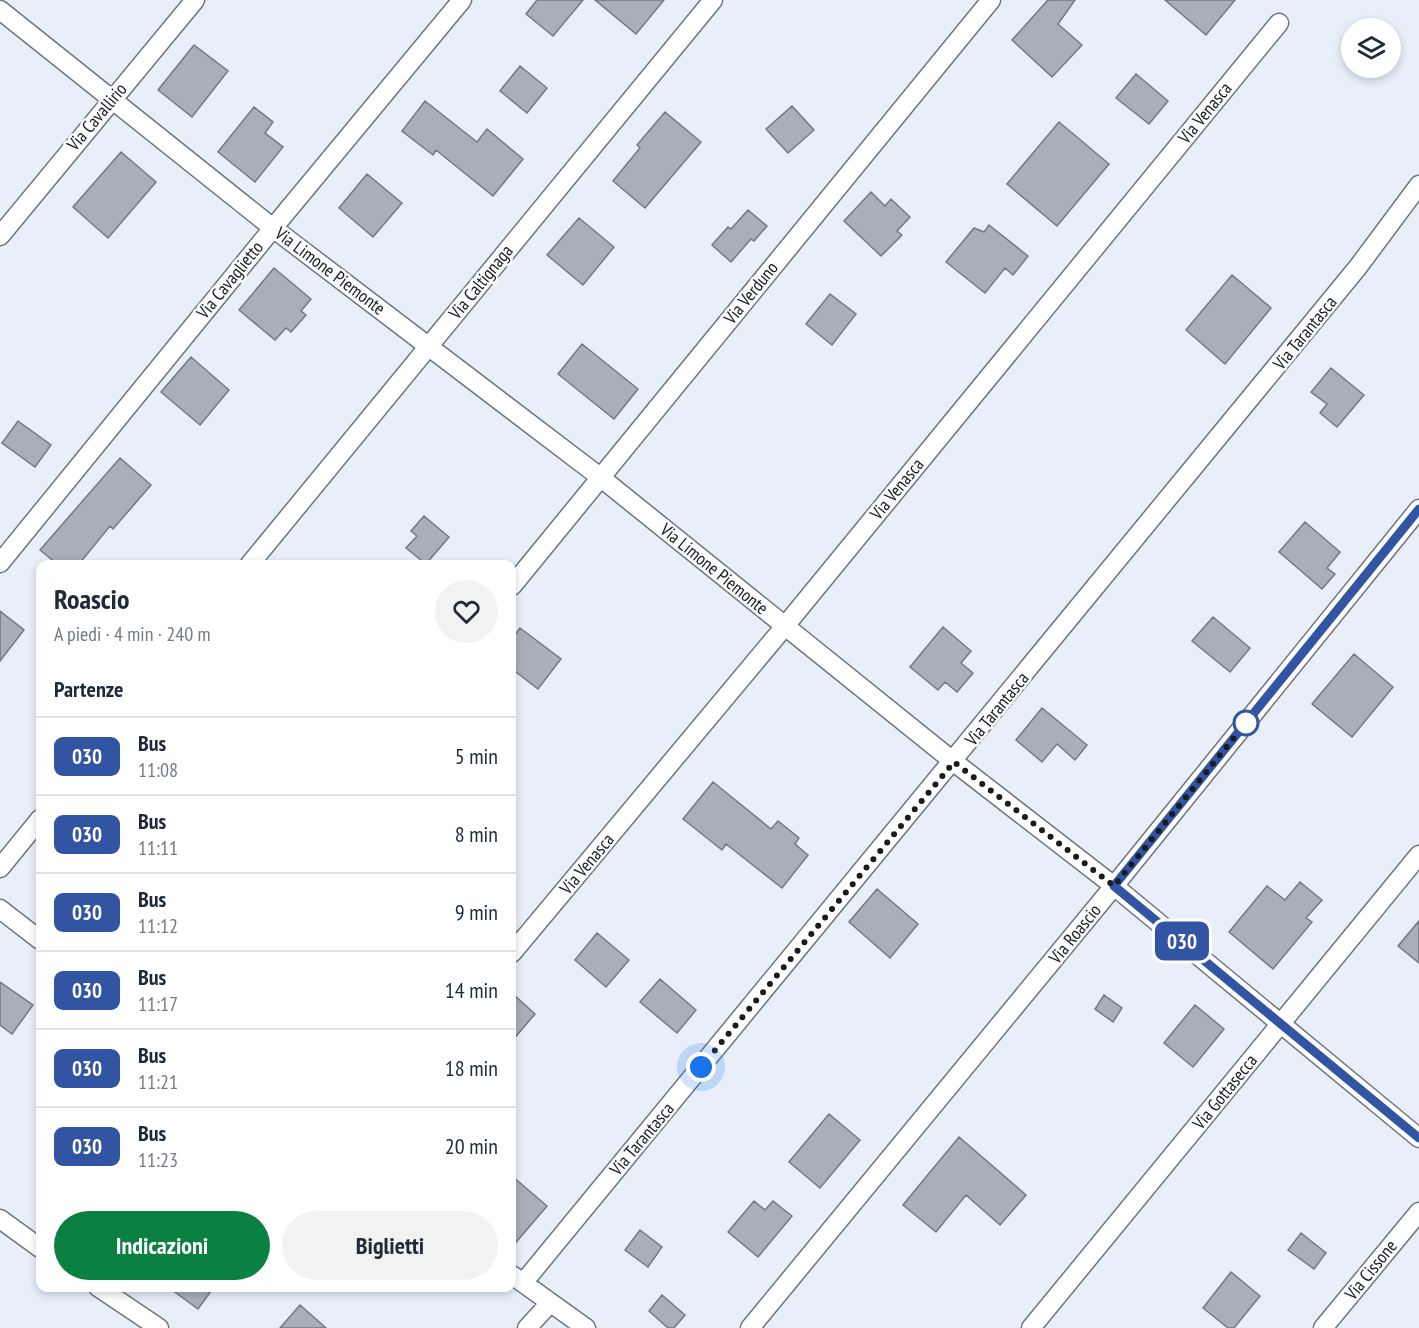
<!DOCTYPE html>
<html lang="it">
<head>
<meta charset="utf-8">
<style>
	body { margin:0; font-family:"PT Sans Narrow",sans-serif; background:#f2f2f3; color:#1f2937; height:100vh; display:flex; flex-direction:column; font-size:22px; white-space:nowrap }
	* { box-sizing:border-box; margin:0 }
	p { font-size:20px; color:#747a83 }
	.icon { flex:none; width:33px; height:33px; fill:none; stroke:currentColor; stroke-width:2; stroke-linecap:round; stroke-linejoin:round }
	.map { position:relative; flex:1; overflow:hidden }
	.details { position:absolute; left:36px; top:560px; width:480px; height:732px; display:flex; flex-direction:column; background:#fff; border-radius:12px; box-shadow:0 3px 9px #0003 }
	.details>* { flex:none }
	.badge { padding:0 12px; border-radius:9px; font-size:21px; line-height:39px }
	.controls { position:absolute; left:1341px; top:18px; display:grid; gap:12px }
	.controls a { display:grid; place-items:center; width:60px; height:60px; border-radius:50%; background:#fff; box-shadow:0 3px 9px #0003; font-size:30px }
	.you { position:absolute; width:30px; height:30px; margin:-15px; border:4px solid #fff; border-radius:50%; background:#1a73e8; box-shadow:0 0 0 9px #1a73e833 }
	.map>.badge { position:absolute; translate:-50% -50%; box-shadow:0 0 0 3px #fff }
	h2 { padding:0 18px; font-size:22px; line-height:54px }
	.round { display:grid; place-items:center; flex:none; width:63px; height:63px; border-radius:32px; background:#f2f2f3 }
	.headline { display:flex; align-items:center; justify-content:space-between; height:102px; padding:0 18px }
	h1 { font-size:28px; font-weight:800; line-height:45px }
	.cta { display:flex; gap:12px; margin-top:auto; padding:12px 18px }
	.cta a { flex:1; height:69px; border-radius:36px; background:#0b8043; color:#fff; font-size:24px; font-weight:800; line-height:69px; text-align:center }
	.cta a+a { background:#f2f2f3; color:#1f2937 }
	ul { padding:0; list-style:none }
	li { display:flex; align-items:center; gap:18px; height:78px; padding:0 18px; border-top:2px solid #e0e1e3 }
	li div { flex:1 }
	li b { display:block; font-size:22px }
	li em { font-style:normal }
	li .badge { min-width:66px; font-weight:700; text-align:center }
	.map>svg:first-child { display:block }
	.building { fill:#a8afb9; stroke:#737982; stroke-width:1.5 }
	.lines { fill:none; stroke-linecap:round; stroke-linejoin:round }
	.street-casing { stroke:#6f757f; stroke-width:21 }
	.street { stroke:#fff; stroke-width:18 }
	.line-casing { stroke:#fff; stroke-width:14 }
	.line { stroke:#3155a3; stroke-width:9 }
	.walk { stroke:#191b1f; stroke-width:6; stroke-dasharray:0 10.8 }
	.stop-dot { fill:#fff; stroke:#3155a3; stroke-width:3 }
	.labels { text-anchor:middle; stroke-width:5; stroke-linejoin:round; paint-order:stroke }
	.street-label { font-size:18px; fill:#191b1f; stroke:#fafcfe }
</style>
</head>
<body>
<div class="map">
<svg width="1419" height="1328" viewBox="0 0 1419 1328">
	<rect width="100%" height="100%" fill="#e8eff9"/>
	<path class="building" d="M537 0H583L553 36 526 14Z
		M595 0H664L636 34Z
		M1048 0H1075L1058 24 1082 45 1052 77 1012 40Z
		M1165 0H1235L1206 35Z
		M194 45 228 71 192 117 158 90Z
		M520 66 547 88 527 113 500 91Z
		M1136 74 1168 101 1149 124 1116 98Z
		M425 101 477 142 487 129 523 159 493 196 436 150 433 155 402 131Z
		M792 106 814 130 788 153 766 129Z
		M254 107 273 122 265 133 283 147 255 182 218 152Z
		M665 112 701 142 645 208 613 181 640 148 637 145Z
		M1059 122 1109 164 1057 226 1007 184Z
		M121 152 156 182 108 238 73 207Z
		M367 174 402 203 373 237 339 208Z
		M871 192 885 206 891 199 910 217 897 231 902 235 881 256 844 221Z
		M748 210 767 226 754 241 751 239 731 262 712 245 728 227 731 229Z
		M579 218 614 247 583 285 547 255Z
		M989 225 1028 256 1013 275 1005 268 985 293 946 262 974 228 984 232Z
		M274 268 311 299 301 311 306 315 291 332 286 328 275 340 239 310Z
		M1232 275 1271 308 1225 364 1186 330Z
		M830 294 856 314 832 345 806 324Z
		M582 344 638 389 614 419 558 374Z
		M191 357 229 390 200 425 161 392Z
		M1331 368 1364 395 1337 427 1320 413 1327 404 1311 392Z
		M18 421 51 445 35 467 2 443Z
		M120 458 151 485 113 529 110 526 79 564H57L40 550Z
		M424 516 449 537 426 564 406 548 417 536 411 531Z
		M1305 522 1340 552 1327 568 1335 574 1322 589 1279 552Z
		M0 611 24 630 0 661Z
		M1213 617 1250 648 1230 672 1192 641Z
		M943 627 971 651 961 663 973 673 957 692 945 682 938 690 910 667Z
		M520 628 561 659 538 689 512 669V639Z
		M1354 654 1393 687 1352 737 1312 704Z
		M1042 708 1087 745 1075 760 1057 744 1042 762 1016 740Z
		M713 782 771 829 778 821 799 838 795 844 808 855 782 888 726 844 722 850 683 819Z
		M1300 882 1322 900 1306 918 1312 922 1273 969 1229 932 1267 886 1285 900Z
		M877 889 918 924 890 958 849 922Z
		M1419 921V963L1398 946Z
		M597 933 629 960 606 987 575 960Z
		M660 979 696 1010 677 1033 640 1002Z
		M0 982 33 1005 12 1034 0 1025Z
		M512 993 535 1014 512 1041Z
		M1104 995 1122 1008 1113 1022 1095 1009Z
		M1195 1005 1224 1029 1193 1067 1164 1043Z
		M829 1114 860 1140 820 1188 789 1162Z
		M959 1137 1026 1195 1000 1225 966 1195 936 1232 903 1205Z
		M512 1176 547 1206 512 1247Z
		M754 1201 765 1210 773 1201 792 1216 758 1257 728 1232Z
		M640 1230 662 1247 648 1267 625 1250Z
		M1301 1233 1326 1253 1314 1269 1288 1250Z
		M1231 1272 1260 1296 1234 1328H1228L1203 1308Z
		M168 1287H214L198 1309Z
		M662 1295 685 1315 674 1328H668L649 1311Z
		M300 1305 326 1328H280Z"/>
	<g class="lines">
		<g class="street-casing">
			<path id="street" d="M0 10 273 228 600 477 954 762 1114 886 1419 1138
				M0 236 195 0
				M0 563 273 228 462 0
				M250 564 713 0
				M512 586 991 0
				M0 868 40 819
				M0 909 40 940
				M512 953 785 626 1279 23
				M0 1219 40 1248
				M512 1275 586 1328
				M523 1283 1358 267 1419 185
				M98 1287 159 1328
				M527 1328 550 1303
				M750 1328 1114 886 1419 509
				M1031 1328 1419 855
				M1323 1328 1419 1212"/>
		</g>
		<use href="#street" class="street"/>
	</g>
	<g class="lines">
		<g class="line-casing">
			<path id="line" d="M1419 509 1114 886 1419 1138"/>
		</g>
		<use href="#line" class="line"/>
		<path class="walk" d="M701 1067 954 762 1114 886 1246 723"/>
	</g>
	<circle class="stop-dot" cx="1246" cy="723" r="12"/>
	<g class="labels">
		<g class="street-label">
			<text transform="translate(1205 113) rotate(-51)" y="6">Via Venasca</text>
			<text transform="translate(97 117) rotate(-50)" y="6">Via Cavallirio</text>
			<text transform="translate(330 271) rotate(37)" y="6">Via Limone Piemonte</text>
			<text transform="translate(230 280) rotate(-51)" y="6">Via Cavaglietto</text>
			<text transform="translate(481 282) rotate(-51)" y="6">Via Caltignaga</text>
			<text transform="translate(751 293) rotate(-51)" y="6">Via Verduno</text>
			<text transform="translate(1305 333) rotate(-51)" y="6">Via Tarantasca</text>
			<text transform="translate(897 489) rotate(-51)" y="6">Via Venasca</text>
			<text transform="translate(714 569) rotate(39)" y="6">Via Limone Piemonte</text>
			<text transform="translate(997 709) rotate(-51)" y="6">Via Tarantasca</text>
			<text transform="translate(587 864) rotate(-50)" y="6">Via Venasca</text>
			<text transform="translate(1075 934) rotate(-51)" y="6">Via Roascio</text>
			<text transform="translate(1225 1092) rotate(-51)" y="6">Via Gottasecca</text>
			<text transform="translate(642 1139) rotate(-50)" y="6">Via Tarantasca</text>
			<text transform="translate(1371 1270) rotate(-51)" y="6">Via Cissone</text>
		</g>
	</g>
</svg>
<div class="controls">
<a><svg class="icon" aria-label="layers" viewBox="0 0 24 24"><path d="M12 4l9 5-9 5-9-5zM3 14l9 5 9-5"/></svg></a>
</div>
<div class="you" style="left:701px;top:1067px"></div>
<b class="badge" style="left:1182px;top:941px;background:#3155a3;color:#fff">030</b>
<section class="details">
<div class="headline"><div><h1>Roascio</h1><p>A piedi · 4 min · 240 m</p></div><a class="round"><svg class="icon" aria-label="heart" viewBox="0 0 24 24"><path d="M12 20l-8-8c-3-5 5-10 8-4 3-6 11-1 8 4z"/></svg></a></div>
<h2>Partenze</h2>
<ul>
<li><span class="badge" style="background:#3155a3;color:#fff">030</span><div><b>Bus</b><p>11:08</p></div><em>5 min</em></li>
<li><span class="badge" style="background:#3155a3;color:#fff">030</span><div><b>Bus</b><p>11:11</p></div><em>8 min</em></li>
<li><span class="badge" style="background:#3155a3;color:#fff">030</span><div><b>Bus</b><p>11:12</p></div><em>9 min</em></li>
<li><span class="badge" style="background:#3155a3;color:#fff">030</span><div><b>Bus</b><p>11:17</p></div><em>14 min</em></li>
<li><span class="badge" style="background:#3155a3;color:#fff">030</span><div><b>Bus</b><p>11:21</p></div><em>18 min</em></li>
<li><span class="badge" style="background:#3155a3;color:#fff">030</span><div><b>Bus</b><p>11:23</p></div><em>20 min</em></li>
</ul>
<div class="cta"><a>Indicazioni</a><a>Biglietti</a></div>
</section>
</div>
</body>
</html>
